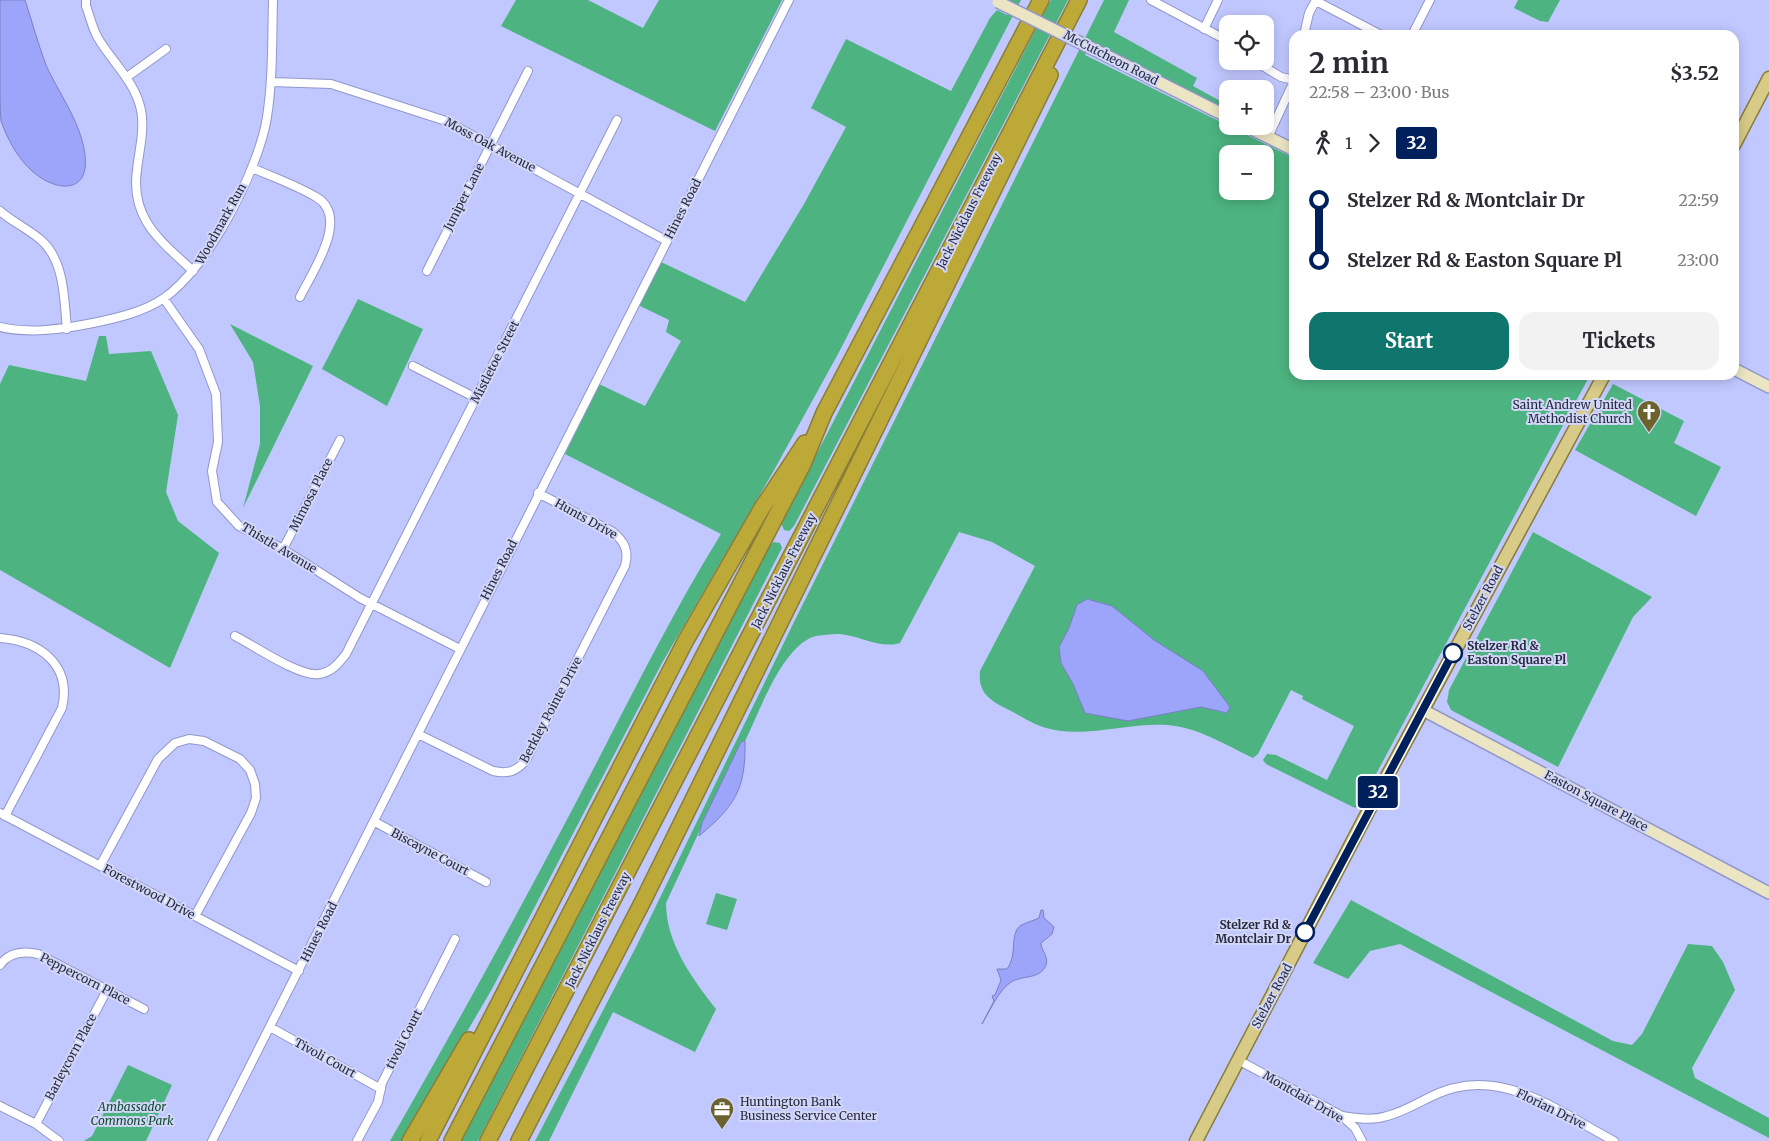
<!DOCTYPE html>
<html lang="en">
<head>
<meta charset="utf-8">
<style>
	body { margin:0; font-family:Merriweather,serif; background:#f2f2f3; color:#2b2b33; height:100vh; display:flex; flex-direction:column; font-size:19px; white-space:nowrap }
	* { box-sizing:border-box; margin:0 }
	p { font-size:16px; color:#7c7c81 }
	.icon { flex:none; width:28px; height:28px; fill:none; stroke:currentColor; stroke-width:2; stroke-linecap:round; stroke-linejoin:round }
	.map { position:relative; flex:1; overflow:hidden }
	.sheet { position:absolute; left:1289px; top:30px; width:450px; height:350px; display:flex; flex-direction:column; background:#fff; border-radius:15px; box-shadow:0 2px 12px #0003 }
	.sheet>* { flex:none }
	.badge { padding:0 10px; border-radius:4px; font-size:18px; line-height:32px }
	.buttons { position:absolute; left:1219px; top:15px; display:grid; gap:10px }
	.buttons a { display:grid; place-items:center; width:55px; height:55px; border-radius:10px; background:#fff; box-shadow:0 2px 12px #0003; font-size:25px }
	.map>.badge { position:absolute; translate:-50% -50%; box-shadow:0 0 0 2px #fff }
	.legs { display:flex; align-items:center; gap:8px; height:55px; padding:0 20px; font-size:16px }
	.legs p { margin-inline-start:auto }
	.headline { display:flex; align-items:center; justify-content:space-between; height:85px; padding:0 20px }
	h1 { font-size:28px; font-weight:700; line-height:38px }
	.primary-button { display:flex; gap:10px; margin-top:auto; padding:10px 20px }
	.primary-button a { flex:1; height:58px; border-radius:15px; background:#0f766e; color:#fff; font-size:20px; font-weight:700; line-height:58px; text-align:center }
	.primary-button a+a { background:#f2f2f3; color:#2b2b33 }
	ul { padding:0 20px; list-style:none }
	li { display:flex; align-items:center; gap:18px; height:60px; font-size:19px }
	li i { display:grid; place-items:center; width:8px; height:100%; margin:0 6px; background:currentColor }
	li i::after { content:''; width:12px; height:12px; margin:-6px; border:4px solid; border-radius:50%; background:#fff }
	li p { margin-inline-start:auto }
	li:first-child i { background:linear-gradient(#0000 50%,currentColor 0) }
	li:last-child i { background:linear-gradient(currentColor 50%,#0000 0) }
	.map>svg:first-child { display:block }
	.green { fill:#4db380; fill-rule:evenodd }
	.water { fill:#9da5fb; stroke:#7a80c3 }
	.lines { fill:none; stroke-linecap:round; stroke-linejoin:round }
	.street-casing { stroke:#9197cb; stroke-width:10 }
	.secondary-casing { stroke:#9197cb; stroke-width:14 }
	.primary-casing { stroke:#897d3a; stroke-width:15 }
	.highway-casing { stroke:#897d3a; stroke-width:18 }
	.street { stroke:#fff; stroke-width:8 }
	.secondary { stroke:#ebe5c3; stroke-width:11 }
	.primary { stroke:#d7cb87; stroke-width:12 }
	.highway { stroke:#bda937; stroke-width:15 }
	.secondary-bridge-casing { stroke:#9197cb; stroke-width:14; stroke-linecap:butt }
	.secondary-bridge { stroke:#ebe5c3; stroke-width:11 }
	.line-1-casing { stroke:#fff; stroke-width:11 }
	.line-1 { stroke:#00205b; stroke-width:8 }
	.stop-1-dot { fill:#fff; stroke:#00205b; stroke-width:2.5 }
	.labels { text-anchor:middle; stroke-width:4; stroke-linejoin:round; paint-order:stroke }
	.street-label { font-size:12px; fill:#282a3f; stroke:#d2d7f8 }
	.poi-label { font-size:12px; fill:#282a3f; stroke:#d2d7f8; text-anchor:end }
	.stop-label { font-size:12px; font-weight:bold; fill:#282a3f; stroke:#d2d7f8; text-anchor:start }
	.park-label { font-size:12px; font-style:italic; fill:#104a30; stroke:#d2d7f8 }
</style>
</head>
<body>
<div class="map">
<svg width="1769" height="1141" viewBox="0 0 1769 1141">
	<rect width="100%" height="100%" fill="#c1c8ff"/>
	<path class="green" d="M516 0H588L643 28 659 0H782L715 131 501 26Z
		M1008 0H1021L838 354 773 472 662 663 492 989 403 1141H390C453 1031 514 921 572 810 621 717 666 623 721 534L565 454 599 384 645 406 681 341 666 332 669 320 638 305 661 262 745 302 804 204 846 127 811 108 846 39 951 91 990 18 997 10 1007 15 1013 3Z
		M1051 0H1068L794 526 789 531 784 530 781 523Z
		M1104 0H1129L1114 32 1197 78 1193 86 1222 102 1227 94V109L1099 47 1092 41 1085 55 1294 158V375H1590L1360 804 1355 808 1266 764 1263 760 1267 754 1276 755 1327 780 1354 726 1302 699 1303 696 1291 690 1258 754 1253 758C1226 745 1199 728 1168 725 1128 722 1086 739 1046 728 1032 724 1018 714 1005 708 988 699 978 692 980 671L1035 566 992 542 959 532 900 643C881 649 860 636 840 634 832 634 816 635 810 638 779 654 760 711 745 741L741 742 666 903C666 943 692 978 716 1009L695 1052 613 1012 549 1141H535L637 945 793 624ZM1228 154H1265V191H1228Z
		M1518 0H1560L1548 22 1540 21 1514 8Z
		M358 299 423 329 387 406 322 369Z
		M230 324 313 366 243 508 260 444V406L253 362Z
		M99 336H106L109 354 151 351 178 415 166 492 178 521 219 553 170 668 0 570V384L9 365 86 381Z
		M1613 384 1684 421 1674 443 1721 467 1696 516 1575 450Z
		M1533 532 1652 597 1633 617 1558 767 1451 710 1447 702 1449 690Z
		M774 542 780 543 782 548 478 1141H461L769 546Z
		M716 893 737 899 727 930 706 924Z
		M1351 900 1613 1041 1632 1045 1642 1034 1688 944 1712 946 1723 962 1735 990 1692 1068 1695 1078 1769 1118V1138L1400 944 1370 951 1348 979 1313 963Z
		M128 1065 172 1085 146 1141H84L92 1136Z"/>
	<path class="water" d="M0 0H25C32 21 38 44 46 65 59 94 81 122 85 155 90 197 52 191 30 169 17 157 7 138 1 121 0 111 0 97 0 87 0 58 0 29 0 0Z
		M1087 599 1112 606 1154 640 1203 671 1230 707 1227 713 1201 707 1128 721 1085 713 1073 684 1061 663 1059 647 1069 628 1077 605Z
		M745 741C746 789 735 806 699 836L702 823 741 742Z
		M1041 910H1043L1044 918 1054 927 1052 934 1041 943C1041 951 1049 956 1046 965 1040 980 1022 975 1011 982 998 991 990 1011 982 1024L994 1001 992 996 995 995 1001 980 997 969H1007C1018 955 1009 935 1020 926 1026 922 1033 921 1039 918Z"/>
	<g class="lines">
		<g class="street-casing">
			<path id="street" d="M86 0V6C90 16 92 28 98 38 112 62 135 81 141 110 145 129 139 151 137 170 130 219 161 241 193 271
				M1151 0 1228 41
				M1316 1 1381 35
				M1204 29 1218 0
				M1304 35 1309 13 1316 0
				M1412 35 1430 0
				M1254 61 1281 77 1294 80
				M127 77 166 49
				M271 82 331 84 446 121 667 241
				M1268 137 1294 81
				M252 168C273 177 296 185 316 197 351 217 312 272 300 297
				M0 211C13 222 28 229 41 240 65 261 64 300 67 329
				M427 271 528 71
				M164 299 199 349 216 394 218 442 212 471 217 502 239 526 283 549 360 598 460 649
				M0 327C30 334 63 329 93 323 117 318 144 312 164 298 208 268 259 169 267 117 273 78 272 39 273 0
				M413 366 476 398
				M283 549 340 440
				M235 636C253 645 299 677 319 674 332 672 338 664 346 654L617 120
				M0 638C40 641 72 665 62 708L5 816
				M418 734 493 771C508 774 516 772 526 760L625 566C629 551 625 542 613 532L538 493
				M0 813 299 971
				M375 822 486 882
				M100 866 158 759 175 743 189 739 204 741 240 759 250 770 255 784 256 798 251 813 195 916
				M0 965C9 952 24 951 38 954L144 1009
				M270 1027 381 1089
				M1238 1060 1342 1116 1355 1128 1362 1141
				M0 1106 36 1124 59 1141
				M1342 1116C1357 1118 1372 1121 1387 1116 1411 1110 1431 1093 1454 1088 1512 1073 1566 1116 1614 1141
				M36 1124 107 990
				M212 1141 789 0
				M357 1141 378 1102 382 1083 455 939"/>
		</g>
		<g class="secondary-casing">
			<path id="secondary" d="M1101 53 1228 117
				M1246 126 1294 150
				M1734 369 1769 387
				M1423 710 1769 893"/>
		</g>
		<g class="primary-casing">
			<path id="primary" d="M1734 145 1769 78
				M1196 1141 1372 804 1604 375"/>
		</g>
		<g class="highway-casing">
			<path id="highway" d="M410 1141 469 1040
				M428 1141 686 640 762 508 805 443
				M452 1141 803 464 824 413 1041 0
				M488 1141 1079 0
				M519 1141 643 901 1050 75"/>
		</g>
		<use href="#street" class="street"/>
		<use href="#secondary" class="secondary"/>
		<use href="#primary" class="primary"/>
		<use href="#highway" class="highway"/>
		<g class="secondary-bridge-casing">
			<path id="secondary-bridge" d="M998 2 1101 53"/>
		</g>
		<use href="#secondary-bridge" class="secondary-bridge"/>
	</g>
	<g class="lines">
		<g class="line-1-casing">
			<path id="line-1" d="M1305 932 1453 653"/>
		</g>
		<use href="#line-1" class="line-1"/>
	</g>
	<defs>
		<g id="church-pin" transform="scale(1.25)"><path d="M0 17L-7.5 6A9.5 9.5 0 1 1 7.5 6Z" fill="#6b622e" stroke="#d2d7f8"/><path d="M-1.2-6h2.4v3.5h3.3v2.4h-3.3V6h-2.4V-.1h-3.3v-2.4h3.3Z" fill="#fff"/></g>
		<g id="office-pin" transform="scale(1.25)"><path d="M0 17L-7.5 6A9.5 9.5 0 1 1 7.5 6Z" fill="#6b622e" stroke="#d2d7f8"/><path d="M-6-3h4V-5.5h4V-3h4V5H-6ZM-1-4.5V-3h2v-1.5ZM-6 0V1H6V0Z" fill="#fff"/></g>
	</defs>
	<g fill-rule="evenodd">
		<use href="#church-pin" x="1649" y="412"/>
		<use href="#office-pin" x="722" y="1109"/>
	</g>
	<g class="stop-1-dot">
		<circle cx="1453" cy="653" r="9"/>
		<circle cx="1305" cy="932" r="9"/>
	</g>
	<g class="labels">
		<g class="street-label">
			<text transform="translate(1111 58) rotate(27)" y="4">McCutcheon Road</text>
			<text transform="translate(490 145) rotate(28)" y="4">Moss Oak Avenue</text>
			<text transform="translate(464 197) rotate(-63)" y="4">Juniper Lane</text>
			<text transform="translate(683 209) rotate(-63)" y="4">Hines Road</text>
			<text transform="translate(969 211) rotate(-63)" y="4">Jack Nicklaus Freeway</text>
			<text transform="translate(221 224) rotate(-61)" y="4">Woodmark Run</text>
			<text transform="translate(495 362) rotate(-63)" y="4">Mistletoe Street</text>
			<text transform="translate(311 495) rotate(-63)" y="4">Mimosa Place</text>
			<text transform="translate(586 519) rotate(29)" y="4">Hunts Drive</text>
			<text transform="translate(279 548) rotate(31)" y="4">Thistle Avenue</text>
			<text transform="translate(499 570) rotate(-63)" y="4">Hines Road</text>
			<text transform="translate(784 571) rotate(-63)" y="4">Jack Nicklaus Freeway</text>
			<text transform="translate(1483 598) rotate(-62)" y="4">Stelzer Road</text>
			<text transform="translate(551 710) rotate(-62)" y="4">Berkley Pointe Drive</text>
			<text transform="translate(1596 801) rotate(28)" y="4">Easton Square Place</text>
			<text transform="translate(430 852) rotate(28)" y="4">Biscayne Court</text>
			<text transform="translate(149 892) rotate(28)" y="4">Forestwood Drive</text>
			<text transform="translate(598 930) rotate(-63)" y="4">Jack Nicklaus Freeway</text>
			<text transform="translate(319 932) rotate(-63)" y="4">Hines Road</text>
			<text transform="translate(85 979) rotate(27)" y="4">Peppercorn Place</text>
			<text transform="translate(1272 996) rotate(-62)" y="4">Stelzer Road</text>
			<text transform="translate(404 1039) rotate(-63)" y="4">tivoli Court</text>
			<text transform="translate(71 1057) rotate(-62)" y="4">Barleycorn Place</text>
			<text transform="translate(325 1058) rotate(29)" y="4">Tivoli Court</text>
			<text transform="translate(1303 1097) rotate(30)" y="4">Montclair Drive</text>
			<text transform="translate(1551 1109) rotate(26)" y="4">Florian Drive</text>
		</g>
		<g class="poi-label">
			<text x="1632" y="409">Saint Andrew United<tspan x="1632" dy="14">Methodist Church</tspan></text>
			<text x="740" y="1106" text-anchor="start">Huntington Bank<tspan x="740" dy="14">Business Service Center</tspan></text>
		</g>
		<g class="stop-label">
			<text x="1467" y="650">Stelzer Rd &amp;<tspan x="1467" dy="14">Easton Square Pl</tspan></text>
			<text x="1291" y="929" text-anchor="end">Stelzer Rd &amp;<tspan x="1291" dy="14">Montclair Dr</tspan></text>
		</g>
		<g class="park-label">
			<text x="132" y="1111">Ambassador<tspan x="132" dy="14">Commons Park</tspan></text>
		</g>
	</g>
</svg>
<div class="buttons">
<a><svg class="icon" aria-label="locate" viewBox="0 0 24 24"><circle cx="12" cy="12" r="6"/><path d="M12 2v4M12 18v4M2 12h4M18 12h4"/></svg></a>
<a>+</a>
<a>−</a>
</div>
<b class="badge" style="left:1378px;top:792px;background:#00205b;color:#fff">32</b>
<section class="sheet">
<div class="headline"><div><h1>2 min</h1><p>22:58 – 23:00 · Bus</p></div><b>$3.52</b></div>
<div class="legs"><svg class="icon" aria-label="walk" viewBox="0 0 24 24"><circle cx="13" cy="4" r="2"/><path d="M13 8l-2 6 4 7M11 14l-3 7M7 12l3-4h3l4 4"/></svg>1<svg class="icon" aria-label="forward" viewBox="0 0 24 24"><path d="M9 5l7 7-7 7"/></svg><b class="badge" style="background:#00205b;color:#fff">32</b></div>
<ul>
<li><i style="color:#00205b"></i><b>Stelzer Rd &amp; Montclair Dr</b><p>22:59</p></li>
<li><i style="color:#00205b"></i><b>Stelzer Rd &amp; Easton Square Pl</b><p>23:00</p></li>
</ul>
<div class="primary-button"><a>Start</a><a>Tickets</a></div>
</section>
</div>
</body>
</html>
